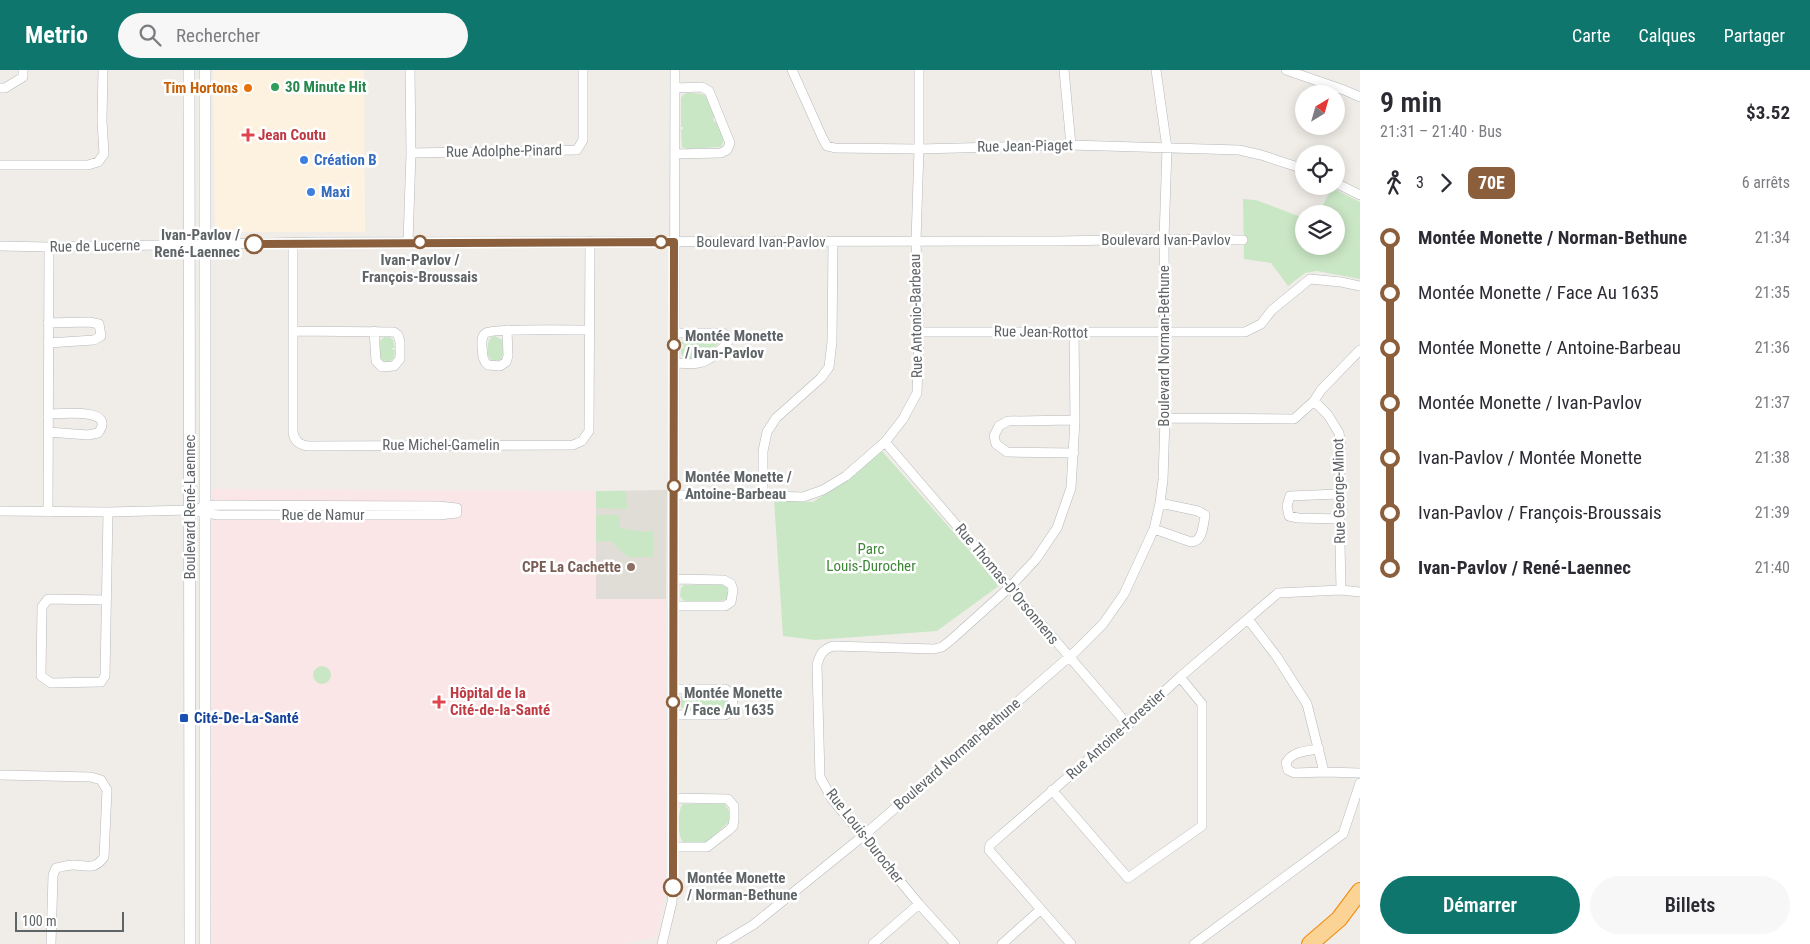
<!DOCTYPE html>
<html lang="fr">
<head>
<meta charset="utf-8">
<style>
	body { margin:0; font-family:"Roboto Condensed",sans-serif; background:#f7f7f7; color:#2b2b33; height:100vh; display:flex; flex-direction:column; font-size:19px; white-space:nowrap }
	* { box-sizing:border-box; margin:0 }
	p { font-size:16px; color:#7c7c81 }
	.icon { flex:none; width:28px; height:28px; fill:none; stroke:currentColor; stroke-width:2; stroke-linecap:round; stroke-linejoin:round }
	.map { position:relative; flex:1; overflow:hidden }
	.details { display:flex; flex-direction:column; background:#fff; width:450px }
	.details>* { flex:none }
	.badge { padding:0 10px; border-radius:8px; font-size:18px; line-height:32px }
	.needle { width:32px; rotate:37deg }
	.buttons { position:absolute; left:1295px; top:15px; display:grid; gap:10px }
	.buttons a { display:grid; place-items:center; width:50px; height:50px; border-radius:50%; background:#fff; box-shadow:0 2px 12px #0003; font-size:25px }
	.scale { position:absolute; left:15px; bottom:12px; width:109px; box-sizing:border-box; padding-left:5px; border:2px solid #5f6467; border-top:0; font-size:14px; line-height:18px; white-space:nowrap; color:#5f6467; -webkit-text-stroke:4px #fff; paint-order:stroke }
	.map>.badge { position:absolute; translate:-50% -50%; box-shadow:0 0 0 2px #fff }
	.legs { display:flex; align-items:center; gap:8px; height:55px; padding:0 20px; font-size:16px }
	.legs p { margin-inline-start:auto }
	.head { display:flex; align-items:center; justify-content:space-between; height:85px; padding:0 20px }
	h1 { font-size:28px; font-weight:600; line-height:38px }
	.primary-button { display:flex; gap:10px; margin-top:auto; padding:10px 20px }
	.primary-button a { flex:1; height:58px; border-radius:30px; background:#0f766e; color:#fff; font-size:20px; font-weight:600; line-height:58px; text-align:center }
	.primary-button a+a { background:#f7f7f7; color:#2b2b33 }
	ul { padding:0 20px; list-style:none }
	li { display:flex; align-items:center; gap:18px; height:55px; font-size:19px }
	li i { display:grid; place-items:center; width:8px; height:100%; margin:0 6px; background:currentColor }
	li i::after { content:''; width:12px; height:12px; margin:-6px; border:4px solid; border-radius:50%; background:#fff }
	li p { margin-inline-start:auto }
	li:first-child i { background:linear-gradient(#0000 50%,currentColor 0) }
	li:last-child i { background:linear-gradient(currentColor 50%,#0000 0) }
	header { display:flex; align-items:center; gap:30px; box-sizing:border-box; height:70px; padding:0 25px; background:#0f766e; color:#fff }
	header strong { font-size:24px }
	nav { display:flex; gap:28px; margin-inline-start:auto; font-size:18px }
	.search { width:350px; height:45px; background:#f7f7f7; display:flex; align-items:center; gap:12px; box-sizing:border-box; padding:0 18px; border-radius:28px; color:#7c7c81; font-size:19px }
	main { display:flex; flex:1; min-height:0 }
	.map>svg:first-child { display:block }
	.commercial { fill:#fdf2e0 }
	.education { fill:#e0ddd6 }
	.medical { fill:#fbe6e7 }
	.green { fill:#cae7c5 }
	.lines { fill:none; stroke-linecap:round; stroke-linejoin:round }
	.minor-casing { stroke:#b5b8bb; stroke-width:10 }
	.tertiary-casing { stroke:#b5b8bb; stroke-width:12 }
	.motorway-casing { stroke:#f28806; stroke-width:18 }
	.minor { stroke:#fff; stroke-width:9 }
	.tertiary { stroke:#fff; stroke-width:11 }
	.motorway { stroke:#fad395; stroke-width:16 }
	.line-1-casing { stroke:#fff; stroke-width:11 }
	.line-1 { stroke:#8b5e3c; stroke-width:8 }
	.leisure-dot { fill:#2e9e5b; stroke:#fff; stroke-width:2 }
	.food-dot { fill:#e8710a; stroke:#fff; stroke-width:2 }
	.health-dot { fill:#e0444e; stroke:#fff; stroke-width:2 }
	.shop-dot { fill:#3f7fe0; stroke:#fff; stroke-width:2 }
	.stop-1-dot { fill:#fff; stroke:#8b5e3c; stroke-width:2.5 }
	.education-dot { fill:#8d6e63; stroke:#fff; stroke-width:2 }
	.transit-dot { fill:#1a4fb4; stroke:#fff; stroke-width:2 }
	.labels { text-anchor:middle; stroke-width:5; stroke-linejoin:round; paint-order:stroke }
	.leisure-label { font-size:15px; font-weight:bold; fill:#27864d; stroke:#fff; text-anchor:start }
	.food-label { font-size:15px; font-weight:bold; fill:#c56008; stroke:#fff; text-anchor:end }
	.health-label { font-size:15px; font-weight:bold; fill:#be3a42; stroke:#fff; text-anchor:start }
	.street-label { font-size:15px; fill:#5f6467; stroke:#fff }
	.shop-label { font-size:15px; font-weight:bold; fill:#366cbe; stroke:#fff; text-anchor:start }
	.stop-label { font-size:15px; font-weight:bold; fill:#5f6467; stroke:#fff; text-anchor:start }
	.park-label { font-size:15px; fill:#3f8538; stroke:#fff }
	.education-label { font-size:15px; font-weight:bold; fill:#785e54; stroke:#fff; text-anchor:end }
	.transit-label { font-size:15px; font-weight:bold; fill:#164399; stroke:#fff; text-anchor:start }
</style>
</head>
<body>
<header>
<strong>Metrio</strong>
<div class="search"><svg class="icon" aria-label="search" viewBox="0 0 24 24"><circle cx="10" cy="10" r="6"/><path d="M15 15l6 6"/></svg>Rechercher</div>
<nav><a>Carte</a><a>Calques</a><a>Partager</a></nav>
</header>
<main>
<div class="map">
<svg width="1360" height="874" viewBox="0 0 1360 874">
	<rect width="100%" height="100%" fill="#f0ede8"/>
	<path class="commercial" d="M213 0H364L365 162H215Z"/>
	<path class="education" d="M667 420 666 529H596V421Z"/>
	<path class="medical" d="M211 419 596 421V529H666V814H663V818H665V827L656 867 623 874H212Z"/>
	<path class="green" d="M687 23C712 23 707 27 715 48L713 49 714 52 717 51 724 70 721 77 687 79 682 77 681 60 683 59V57H681V28L683 25Z
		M1332 118 1360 132V209L1317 201 1305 203 1288 216 1271 193 1244 189 1243 129 1256 130 1304 148V176H1336V144H1318Z
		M495 266 502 270 503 284 501 289 493 292 488 285C488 277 486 268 495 266Z
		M384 267H390L393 270 395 278H392V279L395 280 394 288 388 293 382 290 379 285 380 271Z
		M687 268H722L723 269 713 279 712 277 710 279 712 280 703 288 685 289 681 284V279L684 278V274H681L683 270Z
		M881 380 1000 515 937 561 815 570 783 566 774 430 813 432 847 409Z
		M596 421H626L627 439 596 438Z
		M596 445H620V458H625L626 460H637L638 462 653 461V487H628L611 471 596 472Z
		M684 515H724L727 518 728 526 726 529 721 531H684L680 526 681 518Z
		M313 605a9 9 0 1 1 18 0a9 9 0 1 1-18 0Z
		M686 624 723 625 727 628V635L725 639 721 640H684L681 637V626Z
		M683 734H725L729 741V752L706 772H683C677 765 677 741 683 734Z"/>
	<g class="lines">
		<g class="minor-casing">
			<path id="minor" d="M792 0 823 69 827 76 835 78 919 79 1071 75 1239 80 1261 85 1304 99
				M1064 0 1071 75
				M1286 0 1344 20 1360 27
				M0 18H5L23 7V0
				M411 83 577 80 583 70V0
				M675 84 721 83 727 80 730 73 709 21 702 17 675 18
				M0 95H88L98 92 104 84 102 51 103 0
				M1336 113 1360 125
				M408 172 411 83 410 0
				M293 173V362C294 370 299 375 308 376L573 375 582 371 589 361 590 171
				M0 176 49 177 317 172 1059 171 1164 169 1243 170
				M48 253 89 252 99 254 101 266 94 270 48 273
				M507 260 508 286 506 292 500 296 488 295C482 290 483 285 482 277 482 272 481 266 486 263 494 258 574 260 588 260
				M293 261 394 262 398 265 400 272V289L394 296 382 297 376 291 374 261
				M919 262H1245L1261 254 1272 240 1310 209 1341 212 1360 216
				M674 293C694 294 702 296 717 283 722 279 726 276 728 271L727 266 723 263H674
				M1314 331 1328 345 1339 363 1341 375 1339 424 1341 520
				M1165 348 1294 349 1314 331 1321 320 1360 280
				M48 362 88 365 98 363C118 337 59 344 48 344
				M885 372 1128 655
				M1074 383 1007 382 996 374 994 366 999 356 1008 351 1075 350
				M1339 424 1290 426 1287 436 1289 446 1298 448 1340 449
				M673 425H742L803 427 823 420 846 406 885 372 903 349 917 323 919 262 916 171 919 79V0
				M763 426V381L767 362 776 348 821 308 829 297 832 272 833 172
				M200 438 215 435 438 436 457 438
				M0 441 108 442 190 440 218 445H439L457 443
				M48 442 49 177
				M1154 459 1191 472C1203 472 1203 455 1205 445L1198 441 1160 433
				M106 530 48 529 42 537 41 606 51 613 101 612 105 606 108 442
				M674 536H725L731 532 733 520 731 514 724 510 674 509
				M1248 549 1277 587 1307 634 1324 702 1360 703
				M673 645H725L731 641 733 634 731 623 725 619H673
				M1319 679C1307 681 1292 681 1286 693L1288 700 1294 703 1324 702
				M0 705 91 707 101 710 107 720 104 787C94 801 87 795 73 795 67 795 61 797 56 798L53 805 51 874
				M1052 720 1128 808 1202 756V634L1180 607
				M673 728 728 729 734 736V749L733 756 729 760 707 777H674
				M662 874 672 832 673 818 675 0
				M721 874 753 855 863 766 1077 580 1103 554 1124 524 1154 459 1160 433 1163 410 1165 348 1164 169 1167 78 1156 0
				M873 874 919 834
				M955 874 919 834 832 729 820 707 817 595C820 584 822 580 833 576L934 579 942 577 951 570 1011 516 1036 489 1057 458 1071 418 1075 350 1074 261
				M1002 874 1040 840
				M1071 874 989 780 990 775 1128 655 1180 607 1278 523 1341 520 1360 522
				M1194 874 1343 764 1360 713"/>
		</g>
		<g class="tertiary-casing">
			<path id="tertiary" d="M189 0 190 874
				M205 0V874"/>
		</g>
		<g class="motorway-casing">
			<path id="motorway" d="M1310 874 1339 849 1360 821"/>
		</g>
		<use href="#minor" class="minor"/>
		<use href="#tertiary" class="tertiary"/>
		<use href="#motorway" class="motorway"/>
	</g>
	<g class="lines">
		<g class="line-1-casing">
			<path id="line-1" d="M254 174 674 172 673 817"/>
		</g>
		<use href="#line-1" class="line-1"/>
	</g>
	<circle class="leisure-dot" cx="275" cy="17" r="5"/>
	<circle class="food-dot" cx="248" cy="18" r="5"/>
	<g class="health-dot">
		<path d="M245.5 57.5h5v5h5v5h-5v5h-5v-5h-5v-5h5z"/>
		<path d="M436.5 624.5h5v5h5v5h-5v5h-5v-5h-5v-5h5z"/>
	</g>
	<g class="shop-dot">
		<circle cx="304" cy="90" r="5"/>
		<circle cx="311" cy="122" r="5"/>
	</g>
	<g class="stop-1-dot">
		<circle cx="420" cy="172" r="6"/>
		<circle cx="661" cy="172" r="6"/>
		<circle cx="254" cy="174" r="9"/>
		<circle cx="674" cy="275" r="6"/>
		<circle cx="674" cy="416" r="6"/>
		<circle cx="673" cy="632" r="6"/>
		<circle cx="673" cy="817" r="9"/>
	</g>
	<circle class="education-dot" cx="631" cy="497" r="5"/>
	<rect class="transit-dot" x="179" y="643" width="10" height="10" rx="2.5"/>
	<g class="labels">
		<g class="leisure-label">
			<text x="285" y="22">30 Minute Hit</text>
		</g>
		<g class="food-label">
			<text x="238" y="23">Tim Hortons</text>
		</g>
		<g class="health-label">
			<text x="258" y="70">Jean Coutu</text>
			<text x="450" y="628">Hôpital de la<tspan x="450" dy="17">Cité-de-la-Santé</tspan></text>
		</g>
		<g class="street-label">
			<text transform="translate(1025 76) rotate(-1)" y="5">Rue Jean-Piaget</text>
			<text transform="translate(504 81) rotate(-1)" y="5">Rue Adolphe-Pinard</text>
			<text x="1166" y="175">Boulevard Ivan-Pavlov</text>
			<text x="761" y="177">Boulevard Ivan-Pavlov</text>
			<text transform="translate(95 176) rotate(-1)" y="5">Rue de Lucerne</text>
			<text transform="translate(916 246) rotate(-91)" y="5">Rue Antonio-Barbeau</text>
			<text transform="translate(1041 262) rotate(1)" y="5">Rue Jean-Rottot</text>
			<text transform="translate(1164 276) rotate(-90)" y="5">Boulevard Norman-Bethune</text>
			<text x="441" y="380">Rue Michel-Gamelin</text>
			<text transform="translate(1339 421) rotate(-91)" y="5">Rue George-Minot</text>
			<text transform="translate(190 437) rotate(-90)" y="5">Boulevard René-Laennec</text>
			<text x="323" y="450">Rue de Namur</text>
			<text transform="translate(1007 514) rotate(50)" y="5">Rue Thomas-D'Orsonnens</text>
			<text transform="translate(1116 664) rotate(-42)" y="5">Rue Antoine-Forestier</text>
			<text transform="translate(957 684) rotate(-41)" y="5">Boulevard Norman-Bethune</text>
			<text transform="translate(865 766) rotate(52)" y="5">Rue Louis-Durocher</text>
		</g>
		<g class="shop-label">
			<text x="314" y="95">Création B</text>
			<text x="321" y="127">Maxi</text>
		</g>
		<g class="stop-label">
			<text x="240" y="170" text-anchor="end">Ivan-Pavlov /<tspan x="240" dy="17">René-Laennec</tspan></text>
			<text x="420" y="195" text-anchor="middle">Ivan-Pavlov /<tspan x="420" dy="17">François-Broussais</tspan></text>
			<text x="685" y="271">Montée Monette<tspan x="685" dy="17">/ Ivan-Pavlov</tspan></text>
			<text x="685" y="412">Montée Monette /<tspan x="685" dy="17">Antoine-Barbeau</tspan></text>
			<text x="684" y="628">Montée Monette<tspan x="684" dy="17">/ Face Au 1635</tspan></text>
			<text x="687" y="813">Montée Monette<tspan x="687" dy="17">/ Norman-Bethune</tspan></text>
		</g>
		<g class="park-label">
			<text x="871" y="484">Parc<tspan x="871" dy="17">Louis-Durocher</tspan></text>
		</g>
		<g class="education-label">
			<text x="621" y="502">CPE La Cachette</text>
		</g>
		<g class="transit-label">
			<text x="194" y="653">Cité-De-La-Santé</text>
		</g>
	</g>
</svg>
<div class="buttons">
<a><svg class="needle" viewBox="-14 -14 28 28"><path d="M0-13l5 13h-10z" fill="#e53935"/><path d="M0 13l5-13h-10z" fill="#7c7c81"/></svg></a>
<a><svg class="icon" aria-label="locate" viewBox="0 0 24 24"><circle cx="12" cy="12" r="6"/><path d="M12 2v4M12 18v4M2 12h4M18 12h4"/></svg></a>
<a><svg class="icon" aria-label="layers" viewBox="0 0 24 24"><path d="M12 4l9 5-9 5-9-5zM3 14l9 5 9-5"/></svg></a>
</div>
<div class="scale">100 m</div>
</div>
<section class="details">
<div class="head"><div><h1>9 min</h1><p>21:31 – 21:40 · Bus</p></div><b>$3.52</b></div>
<div class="legs"><svg class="icon" aria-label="walk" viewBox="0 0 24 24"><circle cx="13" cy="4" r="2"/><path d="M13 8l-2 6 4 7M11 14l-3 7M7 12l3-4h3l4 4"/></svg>3<svg class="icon" aria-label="forward" viewBox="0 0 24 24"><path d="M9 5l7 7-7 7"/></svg><b class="badge" style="background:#8b5e3c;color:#fff">70E</b><p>6 arrêts</p></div>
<ul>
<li><i style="color:#8b5e3c"></i><b>Montée Monette / Norman-Bethune</b><p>21:34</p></li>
<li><i style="color:#8b5e3c"></i><span>Montée Monette / Face Au 1635</span><p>21:35</p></li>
<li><i style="color:#8b5e3c"></i><span>Montée Monette / Antoine-Barbeau</span><p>21:36</p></li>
<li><i style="color:#8b5e3c"></i><span>Montée Monette / Ivan-Pavlov</span><p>21:37</p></li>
<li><i style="color:#8b5e3c"></i><span>Ivan-Pavlov / Montée Monette</span><p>21:38</p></li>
<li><i style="color:#8b5e3c"></i><span>Ivan-Pavlov / François-Broussais</span><p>21:39</p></li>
<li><i style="color:#8b5e3c"></i><b>Ivan-Pavlov / René-Laennec</b><p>21:40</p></li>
</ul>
<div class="primary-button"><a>Démarrer</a><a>Billets</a></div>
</section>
</main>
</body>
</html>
